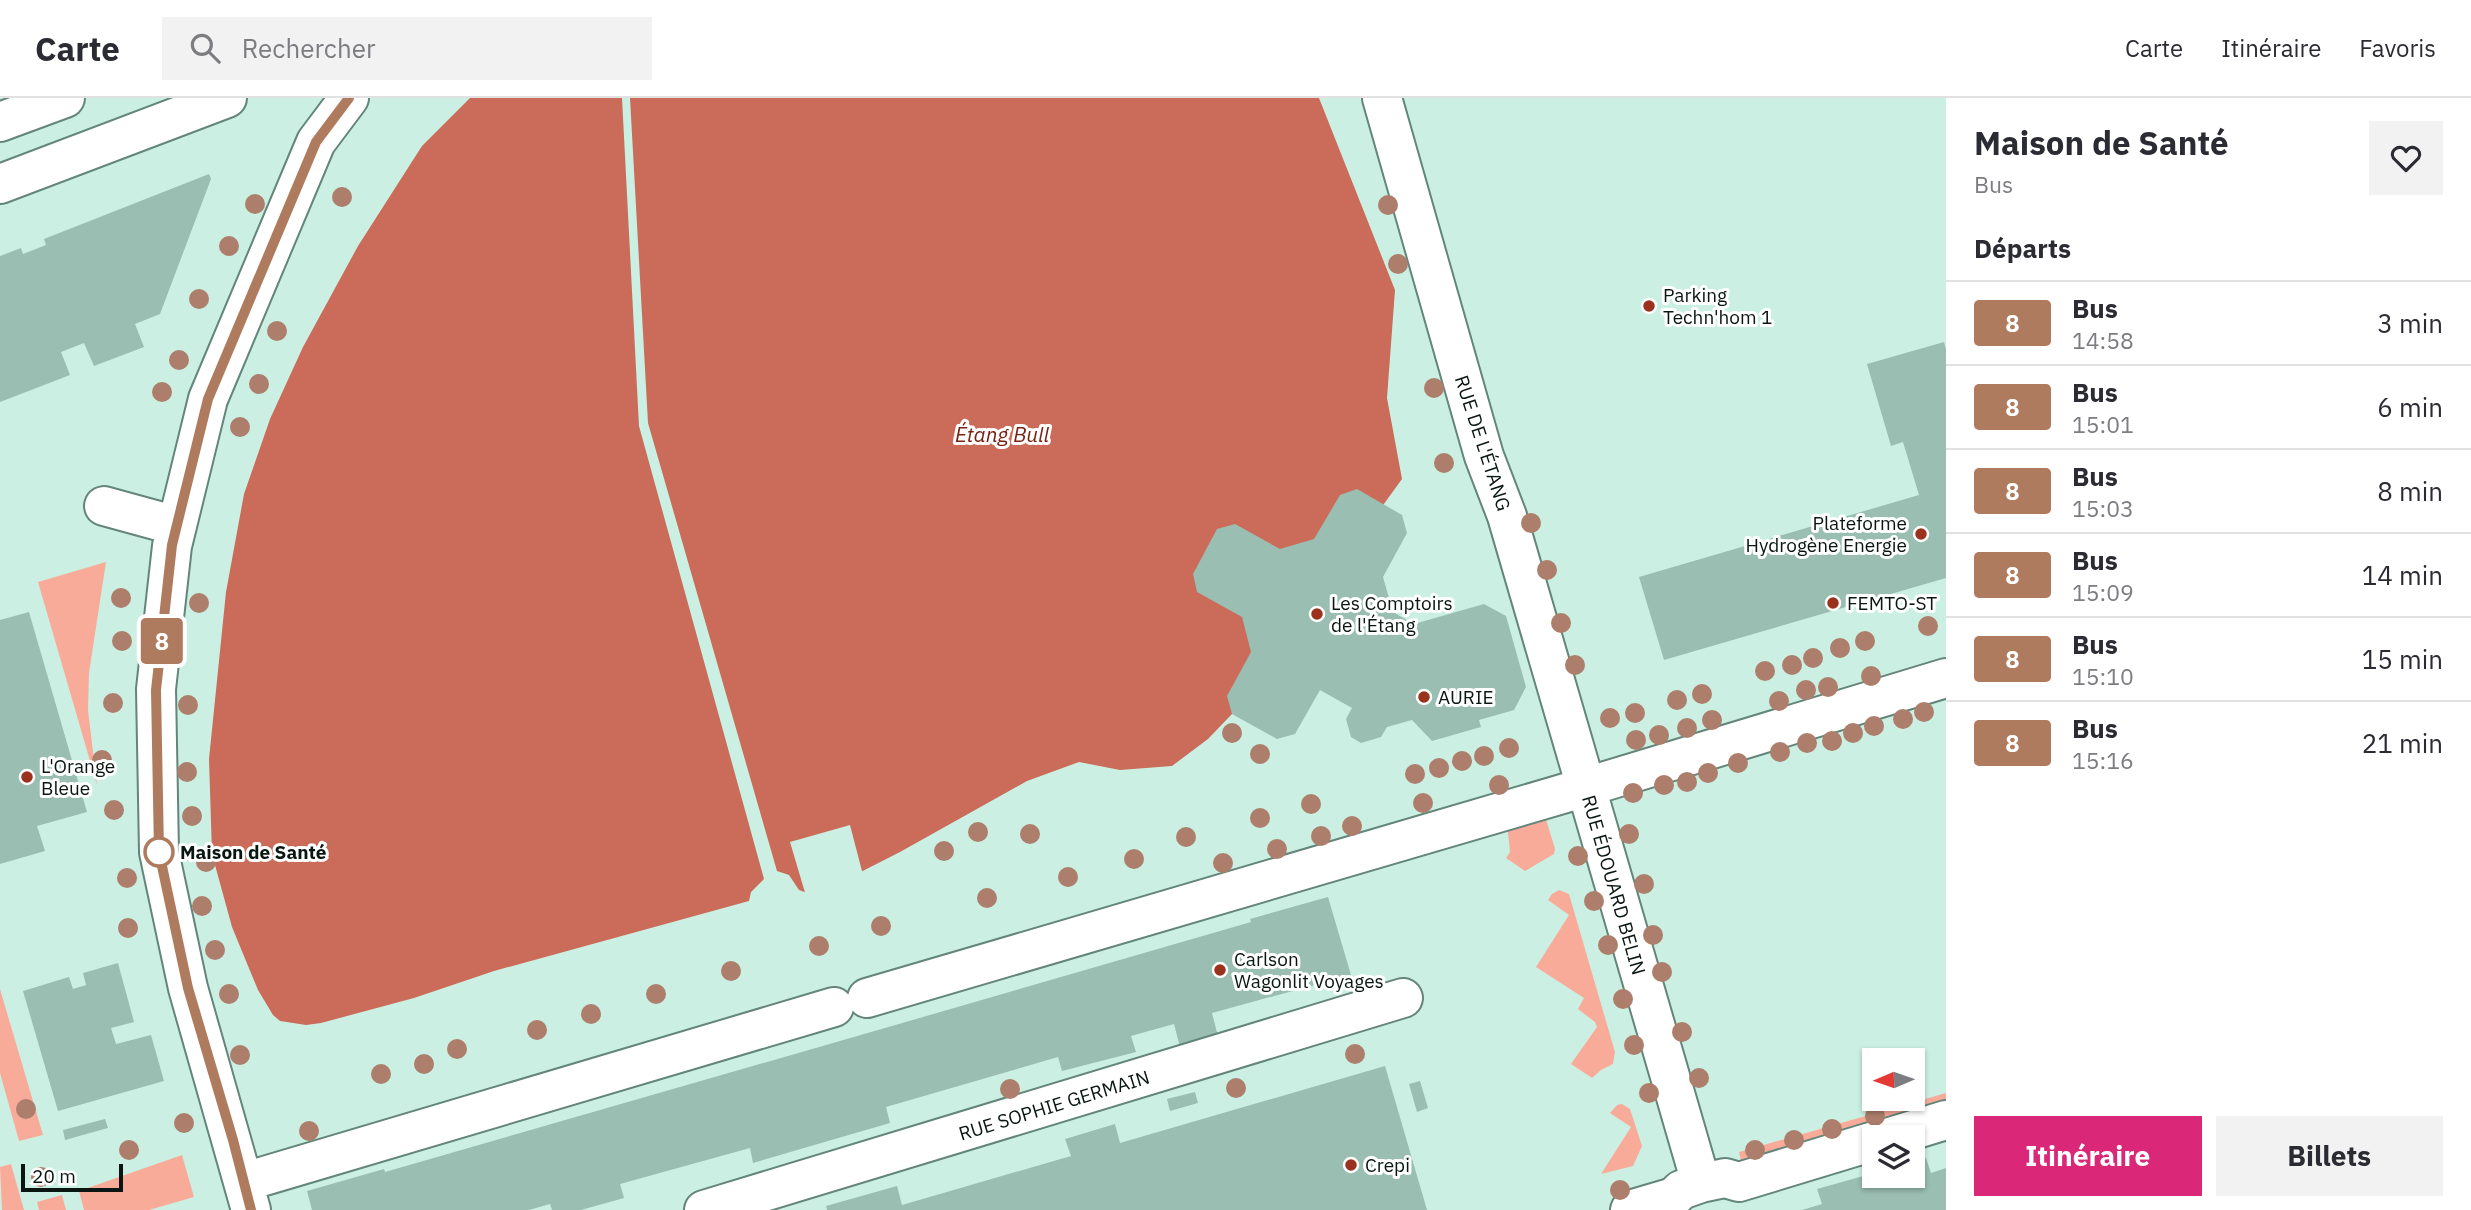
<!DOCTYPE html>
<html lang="fr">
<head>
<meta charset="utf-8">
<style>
	body { margin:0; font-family:"IBM Plex Sans",sans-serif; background:#f2f2f3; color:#2b2b33; height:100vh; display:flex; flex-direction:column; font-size:26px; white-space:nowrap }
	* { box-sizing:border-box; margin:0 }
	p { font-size:23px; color:#7c7c81 }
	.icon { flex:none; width:38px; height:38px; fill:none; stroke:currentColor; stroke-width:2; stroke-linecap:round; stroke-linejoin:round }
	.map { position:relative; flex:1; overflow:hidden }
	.details { display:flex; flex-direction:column; background:#fff; width:525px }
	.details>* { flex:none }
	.badge { padding:0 14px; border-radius:5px; font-size:24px; line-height:46px }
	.needle { width:46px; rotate:268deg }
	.buttons { position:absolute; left:1862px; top:950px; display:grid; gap:14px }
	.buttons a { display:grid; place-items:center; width:63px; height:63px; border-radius:0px; background:#fff; box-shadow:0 2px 5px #0004; font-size:35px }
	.scale { position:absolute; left:21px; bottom:18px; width:102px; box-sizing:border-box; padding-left:7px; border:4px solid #091612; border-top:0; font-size:19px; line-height:24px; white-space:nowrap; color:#091612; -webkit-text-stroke:5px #fff; paint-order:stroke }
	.map>.badge { position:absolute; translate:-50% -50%; box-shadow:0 0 0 4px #fff }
	h2 { padding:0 28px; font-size:26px; line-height:63px }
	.round { display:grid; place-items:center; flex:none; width:74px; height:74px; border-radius:0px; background:#f2f2f3 }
	.head { display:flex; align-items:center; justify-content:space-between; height:119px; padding:0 28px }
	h1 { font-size:33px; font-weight:700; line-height:52px }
	.action { display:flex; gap:14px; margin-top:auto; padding:14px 28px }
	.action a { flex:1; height:80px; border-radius:0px; background:#db2777; color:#fff; font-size:28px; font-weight:700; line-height:80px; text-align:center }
	.action a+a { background:#f2f2f3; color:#2b2b33 }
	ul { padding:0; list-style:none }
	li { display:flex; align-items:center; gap:21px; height:84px; padding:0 28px; border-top:2px solid #e1e1e2 }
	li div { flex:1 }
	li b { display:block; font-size:26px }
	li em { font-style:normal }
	li .badge { min-width:77px; font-weight:700; text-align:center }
	header { display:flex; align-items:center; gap:42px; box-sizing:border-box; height:98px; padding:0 35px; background:#fff; border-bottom:2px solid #e1e1e2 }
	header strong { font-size:33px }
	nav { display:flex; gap:38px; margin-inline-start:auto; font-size:24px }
	.search { width:490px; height:63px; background:#f2f2f3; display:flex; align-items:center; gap:18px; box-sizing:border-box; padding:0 24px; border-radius:0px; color:#7c7c81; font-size:26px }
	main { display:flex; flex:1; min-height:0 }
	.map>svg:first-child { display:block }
	.green { fill:#f9ab9a }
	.water { fill:#ca6c59 }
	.pier { fill:#cbf0e3 }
	.building { fill:#9abeb1 }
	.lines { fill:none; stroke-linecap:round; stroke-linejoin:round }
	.minor-casing { stroke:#64857a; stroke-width:42 }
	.minor { stroke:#fff; stroke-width:38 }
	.tree { fill:#ac7e6b }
	.line-casing { stroke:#fff; stroke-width:16 }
	.line { stroke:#ae7b5e; stroke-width:10 }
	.poi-dot { fill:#9b321e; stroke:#fff; stroke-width:2.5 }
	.stop-dot { fill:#fff; stroke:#ae7b5e; stroke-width:3.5 }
	.labels { text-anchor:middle; stroke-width:6; stroke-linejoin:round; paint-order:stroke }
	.poi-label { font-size:19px; fill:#091612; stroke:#fff; text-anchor:start }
	.street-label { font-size:19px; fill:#091612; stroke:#fff }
	.stop-label { font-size:19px; font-weight:bold; fill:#091612; stroke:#fff; text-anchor:start }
	.water-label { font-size:21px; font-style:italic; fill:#792212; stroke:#fff }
</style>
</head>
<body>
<header>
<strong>Carte</strong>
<div class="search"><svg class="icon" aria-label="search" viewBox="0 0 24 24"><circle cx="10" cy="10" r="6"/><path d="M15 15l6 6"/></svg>Rechercher</div>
<nav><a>Carte</a><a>Itinéraire</a><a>Favoris</a></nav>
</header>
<main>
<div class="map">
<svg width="1946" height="1112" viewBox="0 0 1946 1112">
	<rect width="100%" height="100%" fill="#cbf0e3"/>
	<path class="green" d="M106 464 89 575 88 612 97 687 38 484Z
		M1545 718 1555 751 1554 756 1525 773 1506 760 1510 754 1507 725Z
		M1559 792 1569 796 1615 954 1613 966 1601 972 1592 980 1571 966 1597 929 1595 924 1578 911 1584 900 1536 869 1569 817 1548 802 1552 796Z
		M0 891 43 1037 19 1043 0 975Z
		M1946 995V1003L1741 1063 1739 1054Z
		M1622 1006 1630 1011 1642 1048 1633 1068 1601 1076 1631 1029 1610 1015 1617 1007Z
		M182 1057 194 1099 149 1112H84L79 1093Z
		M11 1066 24 1112H2L0 1069Z
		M62 1097 66 1112H39L37 1104Z"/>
	<path class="water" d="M470 0H622L639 328 764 781 751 794 749 803 494 873 414 900 321 925 306 927 280 923 273 917 258 892 232 829 212 756 209 661 226 494 244 396 270 321 303 249 358 148 422 48Z
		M630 0H1319L1395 192 1387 300 1402 381 1232 616 1208 641 1172 668 1120 672 1079 664 1027 683 900 754 841 784 807 795 799 792 789 777 777 773 648 325Z"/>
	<path class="pier" d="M850 727 863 777 842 788 806 798 790 744Z"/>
	<path class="building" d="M209 76 211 81 160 216 135 226 144 249 94 268 84 245 61 254 70 277 0 304V158L21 150 23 156 46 147 44 141Z
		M1944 244 1946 251V480L1664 562 1639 479 1919 397 1903 344 1891 348 1867 266Z
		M1357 391 1402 417 1407 435 1383 479 1393 514 1414 526 1484 506 1506 518 1526 589 1514 612 1479 622 1481 629 1432 643 1412 622 1387 629 1381 639 1361 645 1351 639 1346 621 1352 610 1320 592 1295 636 1277 641 1232 616 1227 598 1251 554 1242 519 1197 494 1193 476 1217 431 1235 426 1280 451 1314 441 1340 397Z
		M29 514 87 714 37 728 45 753 0 766V522Z
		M1328 799 1351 877 1212 915 1220 946 1182 957 1174 926 1131 938 1136 954 1062 973 1058 959 886 1009 890 1025 753 1065 750 1050 620 1086 624 1100 581 1112H552L550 1106 529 1112H312L307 1093 384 1071 385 1074 878 932 1251 824 1250 821Z
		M118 865 134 924 111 930 116 946 151 937 164 983 58 1013 23 893 69 879 73 891 86 887 83 875Z
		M1385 968 1427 1112H827L826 1108 897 1088 902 1107 1071 1058 1065 1041 1115 1026 1120 1045Z
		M1420 983 1428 1010 1417 1014 1409 986Z
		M1195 994 1198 1005 1170 1013 1167 1001Z
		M105 1021 108 1030 65 1042 63 1032Z
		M1926 1060 1931 1075 1946 1070V1112H1802L1822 1106 1817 1091 1874 1075V1078H1913V1063Z"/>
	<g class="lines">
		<g class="minor-casing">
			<path id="minor" d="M0 24 65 0
				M0 86 227 0
				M104 408 177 428
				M867 900 1586 689 1507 418 1484 358 1382 0
				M1887 1040 1946 1022
				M244 1084 834 909
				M1701 1085 1586 689 1946 580
				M251 1112 188 890 159 754 156 591 172 448 208 301 316 44 349 0
				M704 1112 1403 900
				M1630 1112 1674 1099 1681 1092 1701 1085 1725 1080 1739 1084 1874 1043"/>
		</g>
		<use href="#minor" class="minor"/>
	</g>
	<g class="tree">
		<circle cx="342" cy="99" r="10"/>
		<circle cx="255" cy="106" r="10"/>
		<circle cx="1388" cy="107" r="10"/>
		<circle cx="229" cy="148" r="10"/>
		<circle cx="1398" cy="166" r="10"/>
		<circle cx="199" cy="201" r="10"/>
		<circle cx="277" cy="233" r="10"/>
		<circle cx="179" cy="262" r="10"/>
		<circle cx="259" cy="286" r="10"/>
		<circle cx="1434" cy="290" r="10"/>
		<circle cx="162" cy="294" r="10"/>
		<circle cx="240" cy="329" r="10"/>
		<circle cx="1444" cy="365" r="10"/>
		<circle cx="1531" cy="425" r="10"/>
		<circle cx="1547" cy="472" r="10"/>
		<circle cx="121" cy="500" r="10"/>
		<circle cx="199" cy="505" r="10"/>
		<circle cx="1561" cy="525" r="10"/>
		<circle cx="1928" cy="528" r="10"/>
		<circle cx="122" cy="543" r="10"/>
		<circle cx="1865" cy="543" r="10"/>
		<circle cx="1840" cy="550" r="10"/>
		<circle cx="1813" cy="560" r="10"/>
		<circle cx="1575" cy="567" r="10"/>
		<circle cx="1792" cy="567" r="10"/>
		<circle cx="1765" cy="573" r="10"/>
		<circle cx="1871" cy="578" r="10"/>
		<circle cx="1828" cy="589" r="10"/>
		<circle cx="1806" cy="592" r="10"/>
		<circle cx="1702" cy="596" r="10"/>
		<circle cx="1677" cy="602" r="10"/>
		<circle cx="1779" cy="603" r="10"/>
		<circle cx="113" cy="605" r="10"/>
		<circle cx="188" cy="607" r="10"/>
		<circle cx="1924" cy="614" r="10"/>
		<circle cx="1635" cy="615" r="10"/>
		<circle cx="1610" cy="620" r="10"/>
		<circle cx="1903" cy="621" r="10"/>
		<circle cx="1712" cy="622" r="10"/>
		<circle cx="1874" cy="628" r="10"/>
		<circle cx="1687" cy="630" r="10"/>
		<circle cx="1232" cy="635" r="10"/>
		<circle cx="1853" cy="635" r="10"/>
		<circle cx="1659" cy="637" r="10"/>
		<circle cx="1636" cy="642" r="10"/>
		<circle cx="1832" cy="643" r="10"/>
		<circle cx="1807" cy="645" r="10"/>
		<circle cx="1509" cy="650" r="10"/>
		<circle cx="1780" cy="654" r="10"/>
		<circle cx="1260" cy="656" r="10"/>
		<circle cx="1484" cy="658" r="10"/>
		<circle cx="102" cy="662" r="10"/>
		<circle cx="1462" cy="663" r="10"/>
		<circle cx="1738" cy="665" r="10"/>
		<circle cx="1439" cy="670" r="10"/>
		<circle cx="187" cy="674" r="10"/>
		<circle cx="1708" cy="675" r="10"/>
		<circle cx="1415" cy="676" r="10"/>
		<circle cx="1687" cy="684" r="10"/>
		<circle cx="1499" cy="687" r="10"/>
		<circle cx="1664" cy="687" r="10"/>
		<circle cx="1633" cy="695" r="10"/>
		<circle cx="1423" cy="705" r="10"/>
		<circle cx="1311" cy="706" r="10"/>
		<circle cx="114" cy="712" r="10"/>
		<circle cx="192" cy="718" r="10"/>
		<circle cx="1260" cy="720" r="10"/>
		<circle cx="1352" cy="728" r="10"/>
		<circle cx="978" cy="734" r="10"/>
		<circle cx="1030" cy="736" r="10"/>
		<circle cx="1629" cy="736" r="10"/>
		<circle cx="1321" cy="738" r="10"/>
		<circle cx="1186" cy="739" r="10"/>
		<circle cx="1277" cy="751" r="10"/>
		<circle cx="944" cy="753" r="10"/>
		<circle cx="1578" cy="758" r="10"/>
		<circle cx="1134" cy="761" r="10"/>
		<circle cx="206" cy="764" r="10"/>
		<circle cx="1223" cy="765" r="10"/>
		<circle cx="1068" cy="779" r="10"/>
		<circle cx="127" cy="780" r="10"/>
		<circle cx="1644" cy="786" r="10"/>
		<circle cx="987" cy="800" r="10"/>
		<circle cx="1594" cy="803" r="10"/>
		<circle cx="202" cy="808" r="10"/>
		<circle cx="881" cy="828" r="10"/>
		<circle cx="128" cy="830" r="10"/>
		<circle cx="1653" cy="837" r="10"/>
		<circle cx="1608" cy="847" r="10"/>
		<circle cx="819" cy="848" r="10"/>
		<circle cx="215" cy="852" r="10"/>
		<circle cx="731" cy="873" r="10"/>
		<circle cx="1662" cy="874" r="10"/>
		<circle cx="229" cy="896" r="10"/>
		<circle cx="656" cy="896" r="10"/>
		<circle cx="1623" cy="901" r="10"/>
		<circle cx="591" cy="916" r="10"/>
		<circle cx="537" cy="932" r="10"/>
		<circle cx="1682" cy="934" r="10"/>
		<circle cx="1634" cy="947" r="10"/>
		<circle cx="457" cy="951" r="10"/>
		<circle cx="1355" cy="956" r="10"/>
		<circle cx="240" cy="957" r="10"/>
		<circle cx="424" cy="966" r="10"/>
		<circle cx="381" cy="976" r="10"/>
		<circle cx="1699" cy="980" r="10"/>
		<circle cx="1236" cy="990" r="10"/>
		<circle cx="1010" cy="991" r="10"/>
		<circle cx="1649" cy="995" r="10"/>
		<circle cx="26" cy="1011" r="10"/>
		<circle cx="1875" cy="1018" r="10"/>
		<circle cx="184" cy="1025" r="10"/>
		<circle cx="1832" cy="1031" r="10"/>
		<circle cx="309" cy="1033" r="10"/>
		<circle cx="1794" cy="1042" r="10"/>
		<circle cx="129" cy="1052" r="10"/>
		<circle cx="1755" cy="1052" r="10"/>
		<circle cx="41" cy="1079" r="10"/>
		<circle cx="1620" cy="1092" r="10"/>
	</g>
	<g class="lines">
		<g class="line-casing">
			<path id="line" d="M251 1112 233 1042 188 890 159 754 156 592 172 447 208 301 316 44 349 0"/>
		</g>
		<use href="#line" class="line"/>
	</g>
	<g class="poi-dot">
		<circle cx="1649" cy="208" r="7"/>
		<circle cx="1921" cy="436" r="7"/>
		<circle cx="1833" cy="505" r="7"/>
		<circle cx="1317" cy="516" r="7"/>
		<circle cx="1424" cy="599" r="7"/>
		<circle cx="27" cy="679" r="7"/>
		<circle cx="1220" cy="872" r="7"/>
		<circle cx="1351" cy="1067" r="7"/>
	</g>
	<circle class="stop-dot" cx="159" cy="754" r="14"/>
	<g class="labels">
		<g class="poi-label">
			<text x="1663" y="204">Parking<tspan x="1663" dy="22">Techn'hom 1</tspan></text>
			<text x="1907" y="432" text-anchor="end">Plateforme<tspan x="1907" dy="22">Hydrogène Energie</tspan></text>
			<text x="1331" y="512">Les Comptoirs<tspan x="1331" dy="22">de l'Étang</tspan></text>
			<text x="1847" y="512">FEMTO-ST</text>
			<text x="1438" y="606">AURIE</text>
			<text x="41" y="675">L'Orange<tspan x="41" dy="22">Bleue</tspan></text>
			<text x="1234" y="868">Carlson<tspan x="1234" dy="22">Wagonlit Voyages</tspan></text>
			<text x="1365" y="1074">Crepi</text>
		</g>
		<g class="street-label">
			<text transform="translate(1483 345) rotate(72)" y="7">RUE DE L'ÉTANG</text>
			<text transform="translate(1614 787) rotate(74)" y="7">RUE ÉDOUARD BELIN</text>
			<text transform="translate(1054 1007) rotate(-17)" y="7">RUE SOPHIE GERMAIN</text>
		</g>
		<g class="stop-label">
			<text x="180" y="761">Maison de Santé</text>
		</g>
		<g class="water-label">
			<text x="1002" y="344">Étang Bull</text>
		</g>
	</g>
</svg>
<div class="buttons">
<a><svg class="needle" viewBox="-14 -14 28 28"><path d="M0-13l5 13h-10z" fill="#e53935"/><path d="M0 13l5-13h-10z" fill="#7c7c81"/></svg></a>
<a><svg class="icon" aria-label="layers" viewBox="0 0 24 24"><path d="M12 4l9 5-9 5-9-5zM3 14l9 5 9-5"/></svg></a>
</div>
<div class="scale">20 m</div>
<b class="badge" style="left:162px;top:543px;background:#ae7b5e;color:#fff">8</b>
</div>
<section class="details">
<div class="head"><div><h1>Maison de Santé</h1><p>Bus</p></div><a class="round"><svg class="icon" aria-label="heart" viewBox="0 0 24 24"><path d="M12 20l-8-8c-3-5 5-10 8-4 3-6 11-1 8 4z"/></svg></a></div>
<h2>Départs</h2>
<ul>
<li><span class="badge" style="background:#ae7b5e;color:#fff">8</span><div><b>Bus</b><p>14:58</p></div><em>3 min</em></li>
<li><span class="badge" style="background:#ae7b5e;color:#fff">8</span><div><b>Bus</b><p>15:01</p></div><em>6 min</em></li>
<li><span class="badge" style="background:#ae7b5e;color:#fff">8</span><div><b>Bus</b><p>15:03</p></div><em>8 min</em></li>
<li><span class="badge" style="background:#ae7b5e;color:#fff">8</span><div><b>Bus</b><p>15:09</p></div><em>14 min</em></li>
<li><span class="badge" style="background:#ae7b5e;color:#fff">8</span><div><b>Bus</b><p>15:10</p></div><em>15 min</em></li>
<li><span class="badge" style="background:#ae7b5e;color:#fff">8</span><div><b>Bus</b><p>15:16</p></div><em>21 min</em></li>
</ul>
<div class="action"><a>Itinéraire</a><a>Billets</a></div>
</section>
</main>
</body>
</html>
